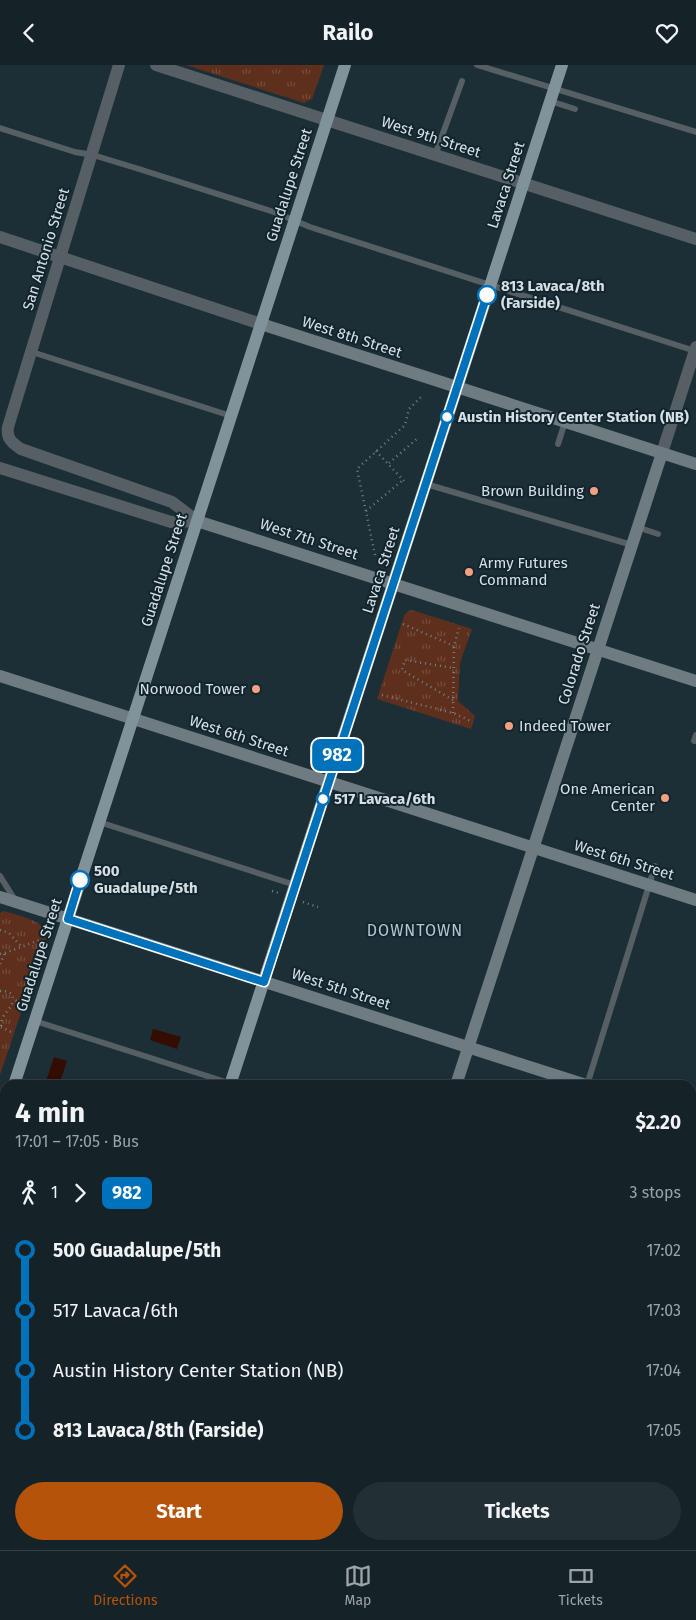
<!DOCTYPE html>
<html lang="en">
<head>
<meta charset="utf-8">
<style>
	body { margin:0; font-family:"Fira Sans",sans-serif; background:#222f34; color:#f1f3f6; height:100vh; display:flex; flex-direction:column; font-size:19px; white-space:nowrap }
	* { box-sizing:border-box; margin:0 }
	p { font-size:16px; color:#9da4a8 }
	.icon { flex:none; width:28px; height:28px; fill:none; stroke:currentColor; stroke-width:2; stroke-linecap:round; stroke-linejoin:round }
	.map { position:relative; flex:1; overflow:hidden }
	.details { position:absolute; left:0px; top:1015px; width:696px; height:470px; display:flex; flex-direction:column; background:#152228; border-radius:15px 15px 0 0; box-shadow:0 1px 4px #0004,0 0 0 1px #343f45 }
	.details>* { flex:none }
	.badge { padding:0 10px; border-radius:8px; font-size:18px; line-height:32px }
	.map>.badge { position:absolute; translate:-50% -50%; box-shadow:0 0 0 2px #fff }
	.legs { display:flex; align-items:center; gap:8px; height:55px; padding:0 15px; font-size:16px }
	.legs p { margin-inline-start:auto }
	.headline { display:flex; align-items:center; justify-content:space-between; height:85px; padding:0 15px }
	h1 { font-size:28px; font-weight:700; line-height:38px }
	.button { display:flex; gap:10px; margin-top:auto; padding:10px 15px }
	.button a { flex:1; height:58px; border-radius:30px; background:#b45309; color:#fff; font-size:20px; font-weight:700; line-height:58px; text-align:center }
	.button a+a { background:#222f34; color:#f1f3f6 }
	ul { padding:0 15px; list-style:none }
	li { display:flex; align-items:center; gap:18px; height:60px; font-size:19px }
	li i { display:grid; place-items:center; width:8px; height:100%; margin:0 6px; background:currentColor }
	li i::after { content:''; width:12px; height:12px; margin:-6px; border:4px solid; border-radius:50%; background:#152228 }
	li p { margin-inline-start:auto }
	li:first-child i { background:linear-gradient(#0000 50%,currentColor 0) }
	li:last-child i { background:linear-gradient(currentColor 50%,#0000 0) }
	header { display:flex; justify-content:space-between; align-items:center; height:65px; padding:0 15px; background:#152228; font-size:22px; font-weight:700 }
	.menu { display:flex; justify-content:space-around; align-items:center; height:70px; border-top:1px solid #343f45; background:#152228; font-size:14px; color:#9da4a8 }
	.menu a { display:grid; justify-items:center; gap:2px }
	.menu .current { color:#b45309 }
	.map>svg:first-child { display:block }
	.park { fill:url(#park-tufts) }
	.water { fill:#340c00 }
	.lines { fill:none; stroke-linecap:round; stroke-linejoin:round }
	.path { stroke:#728187; stroke-width:2.5; stroke-dasharray:1 4; stroke-linecap:butt }
	.lane { stroke:#565f63; stroke-width:6 }
	.street { stroke:#565f63; stroke-width:12 }
	.secondary { stroke:#6e7c82; stroke-width:12 }
	.primary { stroke:#80929a; stroke-width:12 }
	.line-1-casing { stroke:#fff; stroke-width:11 }
	.line-1 { stroke:#0072bc; stroke-width:8 }
	.stop-1-dot { fill:#fff; stroke:#0072bc; stroke-width:2.5 }
	.poi-dot { fill:#f2a081; stroke:#12252c; stroke-width:2 }
	.labels { text-anchor:middle; stroke-width:4; stroke-linejoin:round; paint-order:stroke }
	.street-label { font-size:15px; fill:#d5e0e5; stroke:#12252c }
	.stop-label { font-size:15px; font-weight:bold; fill:#d5e0e5; stroke:#12252c; text-anchor:start }
	.poi-label { font-size:15px; fill:#d5e0e5; stroke:#12252c; text-anchor:end }
	.neighbourhood-label { font-size:16px; letter-spacing:1px; fill:#b1c8d2; stroke:#12252c }
</style>
</head>
<body>
<header><svg class="icon" aria-label="back" viewBox="0 0 24 24"><path d="M15 5l-7 7 7 7"/></svg>Railo<svg class="icon" aria-label="heart" viewBox="0 0 24 24"><path d="M12 20l-8-8c-3-5 5-10 8-4 3-6 11-1 8 4z"/></svg></header>
<div class="map">
<svg width="696" height="1485" viewBox="0 0 696 1485">
	<defs>
		<pattern id="park-tufts" width="24" height="20" patternUnits="userSpaceOnUse" patternTransform="scale(1.25)"><rect width="24" height="20" fill="#5e2f1c"/><path d="M3 7l-1-3M5 7V3M7 7l1-3M15 17l-1-3M17 17v-4M19 17l1-3" fill="none" stroke="#744d3d"/></pattern>
	</defs>
	<rect width="100%" height="100%" fill="#1c2e36"/>
	<path class="park" d="M186 0H324L312 34 304 38Z
		M412 545 472 564 460 598 458 636 475 651 471 664 377 634 404 551 408 546Z
		M4 846C18 851 43 854 47 870L0 1010V848Z"/>
	<path class="water" d="M153 964 181 972 177 984 150 975Z
		M54 992 67 996 59 1020 45 1019Z"/>
	<g class="lines">
		<path class="path" d="M376 386 404 416
			M389 398 418 373
			M366 446 403 415
			M375 490 357 404 405 360 409 344 423 330
			M403 559 454 581
			M382 630 453 648 473 657
			M453 635 402 605 405 595 453 603
			M453 648 454 581 459 563
			M272 826 279 828
			M303 837 318 842
			M0 865 9 868 21 881
			M0 889 5 888 42 874
			M0 899 5 888
			M0 926C7 926 12 927 13 934L21 938
			M1 961C1 947 12 946 13 934
			M1 962 11 967
			M604 1480 619 1485
			M674 1480 690 1485"/>
		<path class="lane" d="M477 0 696 67
			M550 36 575 44
			M0 63 75 87 93 90 139 104 274 147 310 162 695 286
			M435 90 462 16
			M32 287 231 351
			M558 379 565 357
			M426 419 632 480
			M637 462 658 469
			M694 676 696 670
			M99 757 295 820
			M0 811 15 835
			M35 956 232 1019
			M587 1020 655 801"/>
		<path class="street" d="M119 0 8 362C6 373 12 378 21 384L172 437 197 456
			M156 0 696 174
			M0 172 261 259
			M662 388 696 282
			M0 403 171 457 197 456
			M0 1274 5 1276
			M691 1275 696 1277
			M644 1480 660 1485"/>
		<path class="secondary" d="M261 259 696 399
			M197 456 696 616
			M0 611 696 835
			M0 832 586 1020
			M456 1020 662 388
			M691 1054 696 1056
			M305 1485 307 1480"/>
		<path class="primary" d="M14 1020 345 0
			M230 1020 562 0
			M0 1063 5 1047
			M691 1131 696 1116
			M79 1485 81 1480
			M576 1485 578 1480"/>
	</g>
	<g class="lines">
		<g class="line-1-casing">
			<path id="line-1" d="M80 815 68 854 264 917 487 230"/>
		</g>
		<use href="#line-1" class="line-1"/>
	</g>
	<g class="stop-1-dot">
		<circle cx="487" cy="230" r="9"/>
		<circle cx="447" cy="352" r="6"/>
		<circle cx="323" cy="734" r="6"/>
		<circle cx="80" cy="815" r="9"/>
	</g>
	<g class="poi-dot">
		<circle cx="594" cy="426" r="5"/>
		<circle cx="469" cy="507" r="5"/>
		<circle cx="256" cy="624" r="5"/>
		<circle cx="509" cy="661" r="5"/>
		<circle cx="665" cy="733" r="5"/>
	</g>
	<g class="labels">
		<g class="street-label">
			<text transform="translate(431 72) rotate(18)" y="5">West 9th Street</text>
			<text transform="translate(289 120) rotate(-72)" y="5">Guadalupe Street</text>
			<text transform="translate(506 120) rotate(-72)" y="5">Lavaca Street</text>
			<text transform="translate(46 184) rotate(-73)" y="5">San Antonio Street</text>
			<text transform="translate(352 272) rotate(18)" y="5">West 8th Street</text>
			<text transform="translate(309 474) rotate(18)" y="5">West 7th Street</text>
			<text transform="translate(164 505) rotate(-72)" y="5">Guadalupe Street</text>
			<text transform="translate(381 505) rotate(-72)" y="5">Lavaca Street</text>
			<text transform="translate(579 589) rotate(-72)" y="5">Colorado Street</text>
			<text transform="translate(239 671) rotate(18)" y="5">West 6th Street</text>
			<text transform="translate(624 795) rotate(17)" y="5">West 6th Street</text>
			<text transform="translate(39 890) rotate(-72)" y="5">Guadalupe Street</text>
			<text transform="translate(341 924) rotate(18)" y="5">West 5th Street</text>
		</g>
		<g class="stop-label">
			<text x="501" y="226">813 Lavaca/8th<tspan x="501" dy="17">(Farside)</tspan></text>
			<text x="458" y="357">Austin History Center Station (NB)</text>
			<text x="334" y="739">517 Lavaca/6th</text>
			<text x="94" y="811">500<tspan x="94" dy="17">Guadalupe/5th</tspan></text>
		</g>
		<g class="poi-label">
			<text x="584" y="431">Brown Building</text>
			<text x="479" y="503" text-anchor="start">Army Futures<tspan x="479" dy="17">Command</tspan></text>
			<text x="246" y="629">Norwood Tower</text>
			<text x="519" y="666" text-anchor="start">Indeed Tower</text>
			<text x="655" y="729">One American<tspan x="655" dy="17">Center</tspan></text>
		</g>
		<g class="neighbourhood-label">
			<text x="415" y="871">DOWNTOWN</text>
		</g>
	</g>
</svg>
<b class="badge" style="left:337px;top:690px;background:#0072bc;color:#fff">982</b>
<section class="details">
<div class="headline"><div><h1>4 min</h1><p>17:01 – 17:05 · Bus</p></div><b>$2.20</b></div>
<div class="legs"><svg class="icon" aria-label="walk" viewBox="0 0 24 24"><circle cx="13" cy="4" r="2"/><path d="M13 8l-2 6 4 7M11 14l-3 7M7 12l3-4h3l4 4"/></svg>1<svg class="icon" aria-label="forward" viewBox="0 0 24 24"><path d="M9 5l7 7-7 7"/></svg><b class="badge" style="background:#0072bc;color:#fff">982</b><p>3 stops</p></div>
<ul>
<li><i style="color:#0072bc"></i><b>500 Guadalupe/5th</b><p>17:02</p></li>
<li><i style="color:#0072bc"></i><span>517 Lavaca/6th</span><p>17:03</p></li>
<li><i style="color:#0072bc"></i><span>Austin History Center Station (NB)</span><p>17:04</p></li>
<li><i style="color:#0072bc"></i><b>813 Lavaca/8th (Farside)</b><p>17:05</p></li>
</ul>
<div class="button"><a>Start</a><a>Tickets</a></div>
</section>
</div>
<nav class="menu">
<a class="current"><svg class="icon" aria-label="directions" viewBox="0 0 24 24"><path d="M12 3l9 9-9 9-9-9zM9 14v-3h6M13 9l2 2-2 2"/></svg>Directions</a>
<a><svg class="icon" aria-label="map" viewBox="0 0 24 24"><path d="M3 6l6-2 6 2 6-2v14l-6 2-6-2-6 2zM9 4v14M15 6v14"/></svg>Map</a>
<a><svg class="icon" aria-label="tickets" viewBox="0 0 24 24"><path d="M3 7h18v10H3zM15 7v10"/></svg>Tickets</a>
</nav>
</body>
</html>
